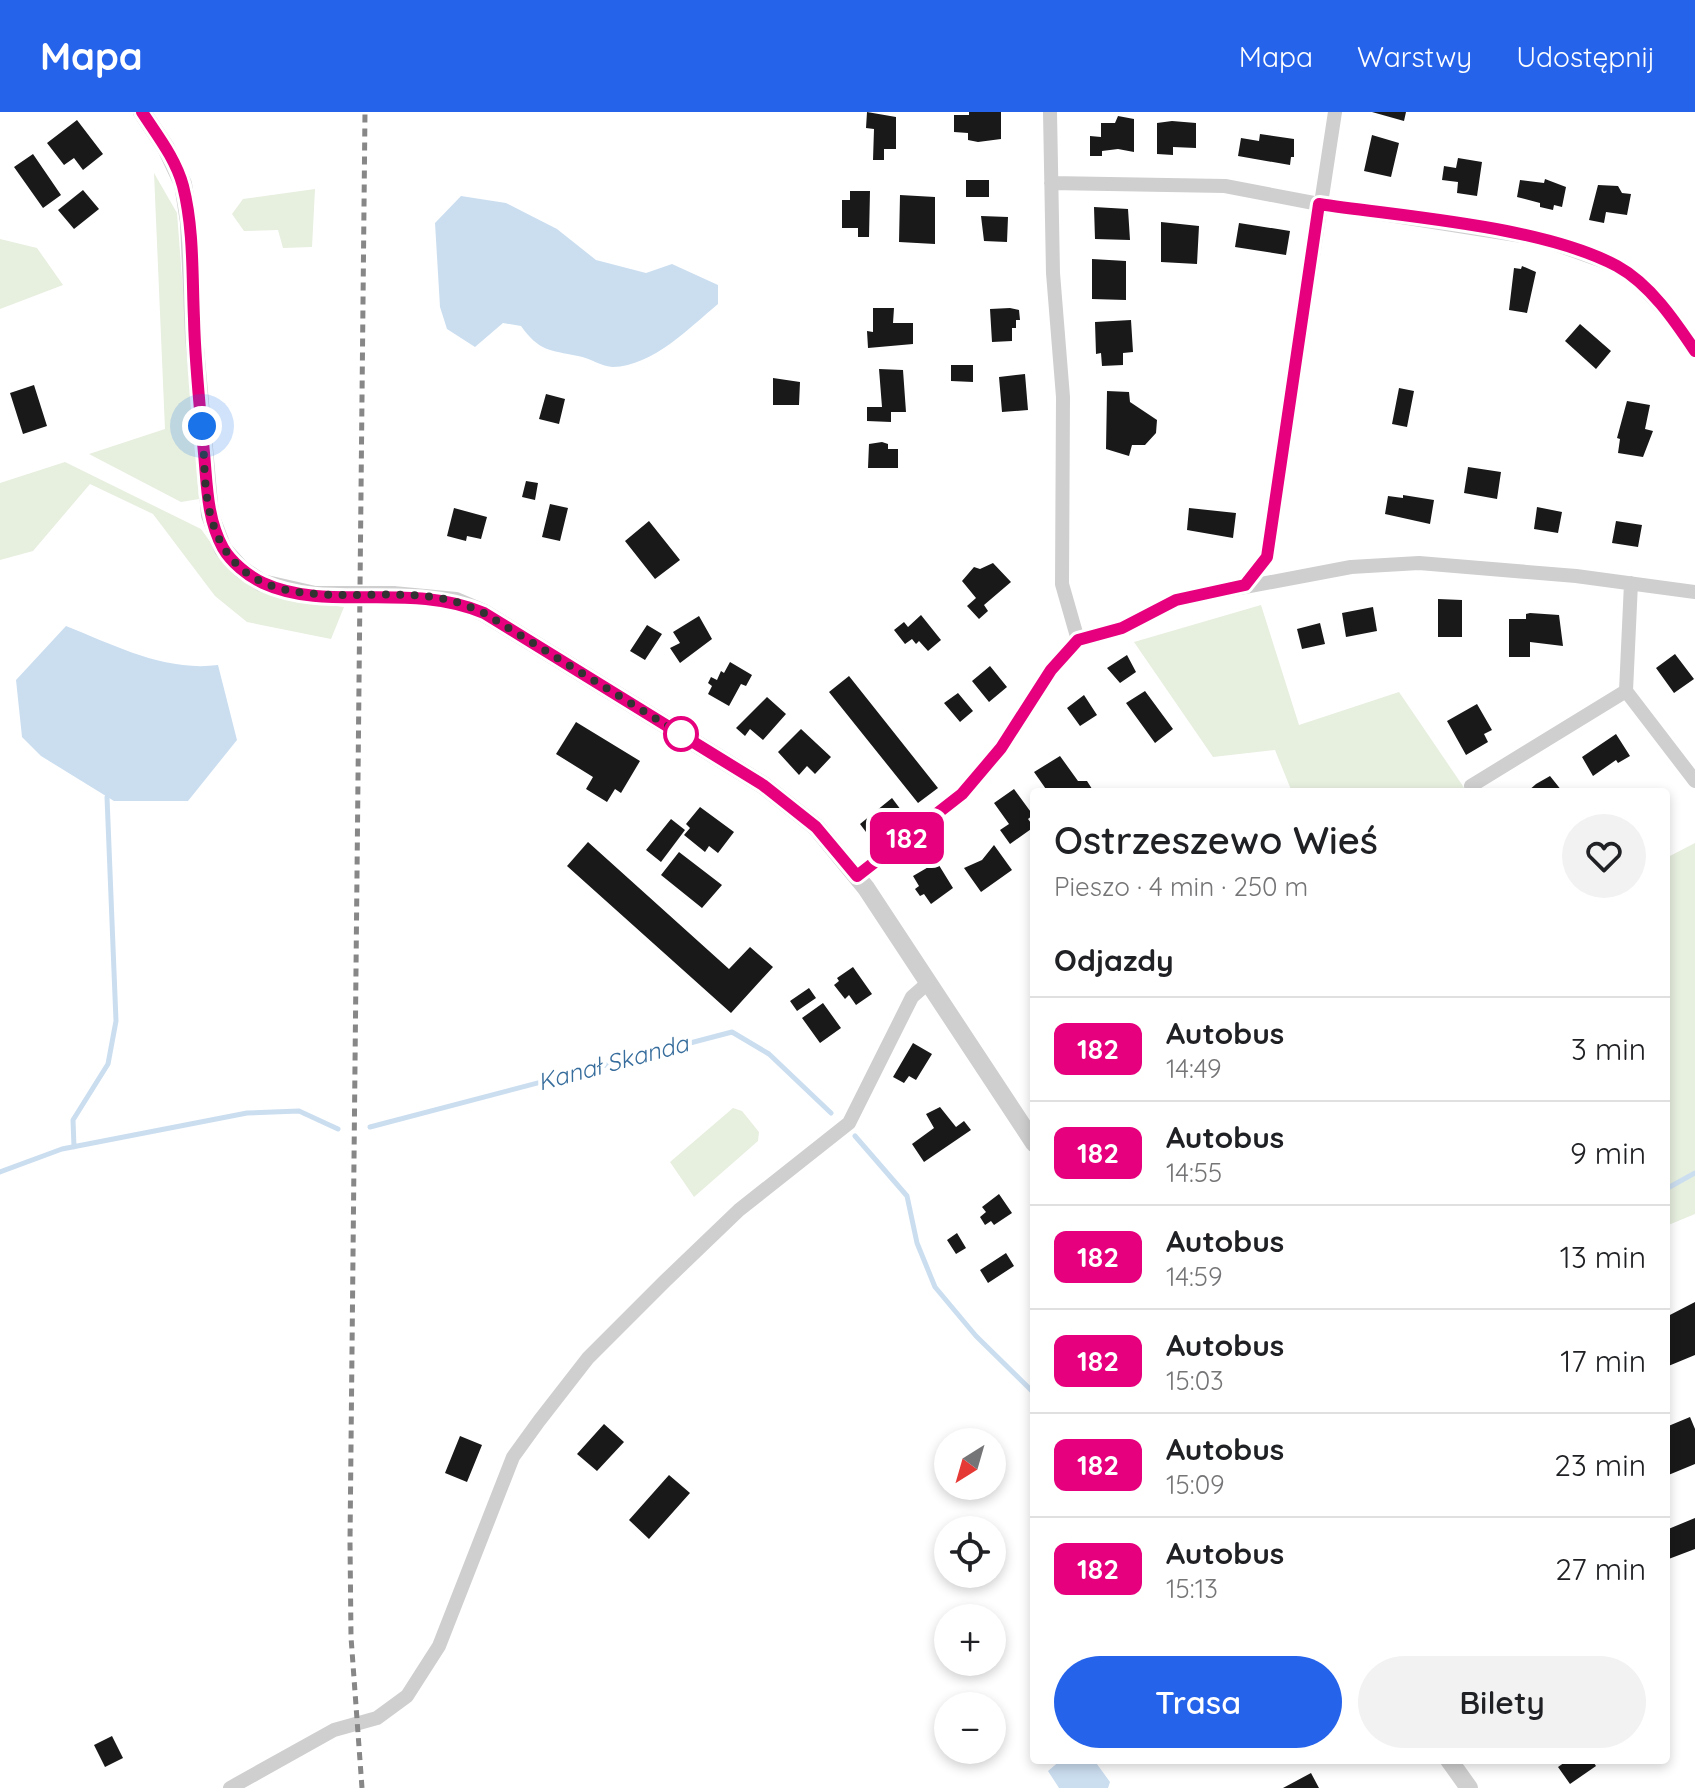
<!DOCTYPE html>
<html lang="pl">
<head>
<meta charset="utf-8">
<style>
	body { margin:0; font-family:Quicksand,sans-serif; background:#f2f2f2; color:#202124; height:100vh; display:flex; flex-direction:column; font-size:30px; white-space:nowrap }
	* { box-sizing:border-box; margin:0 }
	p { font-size:26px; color:#757577 }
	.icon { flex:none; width:44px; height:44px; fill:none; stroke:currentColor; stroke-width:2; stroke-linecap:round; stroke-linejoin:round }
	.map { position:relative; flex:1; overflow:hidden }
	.sheet { position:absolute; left:1030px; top:676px; width:640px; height:976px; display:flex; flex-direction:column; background:#fff; border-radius:8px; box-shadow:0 4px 12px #0003 }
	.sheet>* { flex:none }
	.badge { padding:0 16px; border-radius:12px; font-size:28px; line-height:52px }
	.needle { width:52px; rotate:217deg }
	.buttons { position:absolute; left:934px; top:1316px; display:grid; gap:16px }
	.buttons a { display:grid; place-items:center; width:72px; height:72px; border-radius:50%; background:#fff; box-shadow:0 4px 12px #0003; font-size:40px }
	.you { position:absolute; width:40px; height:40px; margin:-20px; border:6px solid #fff; border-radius:50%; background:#1a73e8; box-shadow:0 0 0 12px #1a73e833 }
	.map>.badge { position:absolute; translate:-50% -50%; box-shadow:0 0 0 4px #fff }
	h2 { padding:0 24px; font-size:30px; line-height:72px }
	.round { display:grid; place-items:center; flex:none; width:84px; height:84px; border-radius:42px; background:#f2f2f2 }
	.headline { display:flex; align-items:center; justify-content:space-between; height:136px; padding:0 24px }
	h1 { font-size:38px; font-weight:600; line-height:60px }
	.primary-button { display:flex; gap:16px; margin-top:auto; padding:16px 24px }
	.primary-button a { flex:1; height:92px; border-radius:48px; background:#2563eb; color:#fff; font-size:32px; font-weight:600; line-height:92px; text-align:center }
	.primary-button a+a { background:#f2f2f2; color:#202124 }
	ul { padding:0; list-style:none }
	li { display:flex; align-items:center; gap:24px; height:104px; padding:0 24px; border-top:2px solid #e0e0e0 }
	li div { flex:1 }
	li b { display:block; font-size:30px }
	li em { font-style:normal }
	li .badge { min-width:88px; font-weight:700; text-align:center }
	header { display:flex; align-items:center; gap:48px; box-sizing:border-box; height:112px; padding:0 40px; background:#2563eb; color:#fff }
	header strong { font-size:38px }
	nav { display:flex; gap:44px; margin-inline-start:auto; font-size:28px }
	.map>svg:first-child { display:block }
	.green { fill:#e7efdf }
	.water { fill:#cbdef0 }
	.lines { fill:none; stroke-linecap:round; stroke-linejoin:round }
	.stream { stroke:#cbdef0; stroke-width:5 }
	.building { fill:#191919 }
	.minor { stroke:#cfcfcf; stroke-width:14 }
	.tertiary { stroke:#cfcfcf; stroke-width:18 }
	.rail { stroke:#878787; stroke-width:5; stroke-dasharray:8 6; stroke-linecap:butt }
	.tertiary-bridge { stroke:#cfcfcf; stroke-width:18 }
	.line-casing { stroke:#fff; stroke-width:18 }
	.line { stroke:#e6007e; stroke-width:12 }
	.walk { stroke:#323232; stroke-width:8; stroke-dasharray:0 14.4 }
	.stop-dot { fill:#fff; stroke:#e6007e; stroke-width:4 }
	.labels { text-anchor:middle; stroke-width:8; stroke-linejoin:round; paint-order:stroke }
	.water-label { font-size:24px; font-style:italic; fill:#376d9c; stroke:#fff }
</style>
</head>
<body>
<header>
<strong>Mapa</strong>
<nav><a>Mapa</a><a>Warstwy</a><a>Udostępnij</a></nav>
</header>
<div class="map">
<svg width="1695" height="1676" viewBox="0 0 1695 1676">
	<rect width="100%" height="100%" fill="#fff"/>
	<path class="green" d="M154 61 177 101 199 387 181 390 89 342 165 317Z
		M315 77 312 135 283 136 278 118 244 119 232 102 243 87Z
		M0 127 37 136 63 173 0 197Z
		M65 350 201 417 232 460 254 476 279 486 344 495 331 527 247 510 215 484 153 402 90 372 33 439 0 448V371Z
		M1261 493 1299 613 1399 580 1467 680H1292L1275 638 1213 645 1134 530Z
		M1695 731V1102L1666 1114V746Z
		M733 996 742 999 759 1020 758 1029 694 1085 670 1050Z"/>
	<path class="water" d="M461 84 506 91 557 117 596 148 646 161 672 152 718 173V192C689 216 653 254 613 255 602 255 590 246 578 244 549 238 539 239 521 214L503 211 475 235 447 217 440 195 435 111Z
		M66 514C114 533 165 560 218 553L237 628 188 689H114L41 644 22 625 16 568Z
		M1061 1648H1094L1110 1670 1108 1676H1059L1048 1659Z"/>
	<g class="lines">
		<path class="stream" d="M370 1015 732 920 769 942 831 1001
			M855 1024 907 1084 917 1131 935 1175 976 1224 1034 1281
			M74 1035 73 1008 108 952 116 909 107 685
			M0 1060 62 1037 247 1001 299 999 338 1017
			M1666 1077 1695 1061"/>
	</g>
	<path class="building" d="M867 0 896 5V37H884V48H873L874 17 866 16Z
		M969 0H1001V27L978 30 968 28V21L954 20V3H969Z
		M1372 0H1406L1404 9Z
		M1118 4 1134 7V40L1118 37 1102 39V44H1090V24L1101 25V11H1115Z
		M77 8 103 42 83 58 74 46 64 53 47 31Z
		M1172 9 1196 11V36L1173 35V43L1157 42V11Z
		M1260 22 1294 27V45H1291L1290 53 1238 44 1241 26 1259 29Z
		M1372 23 1399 31 1391 65 1364 59Z
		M33 42 61 83 43 96 14 55Z
		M1458 46 1482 50 1477 84 1457 81 1458 70 1442 68 1444 54 1456 56Z
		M1545 67 1566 75 1562 95 1554 93 1553 98 1540 95V91L1517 85 1520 68 1544 71Z
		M966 68H989V85H966Z
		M1598 73 1618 74 1622 81 1631 82 1627 103 1606 100 1604 111 1589 108Z
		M83 78 99 97 74 117 58 98Z
		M850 79H870L869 125H858V116H842V88H850Z
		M900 83 935 85V132L899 130Z
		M1094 95 1128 97 1130 128 1095 127Z
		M981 104 1008 105 1007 130 984 129Z
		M1161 110 1199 114 1197 152 1161 150Z
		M1239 111 1290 119 1286 143 1235 135Z
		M1092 147 1126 149V188L1092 187Z
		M1522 154 1536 160 1527 201 1509 198 1514 156 1521 157Z
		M873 196H894L893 211H913V232L868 236 867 219 873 220Z
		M1010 196 1019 198 1020 208H1016V216H1012V229L992 230 990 197Z
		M1131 208 1133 240 1123 241V253L1102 254 1101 241 1096 242 1095 210Z
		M1580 212 1611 239 1596 257 1565 229Z
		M951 253H973V270L951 269Z
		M879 257 903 258 906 300H891V310L867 309V295H882Z
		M1025 262 1028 298 1002 300 999 265Z
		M773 266 800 270 799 293H773Z
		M34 273 47 314 23 322 10 281Z
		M1399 276 1414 279 1407 315 1392 312Z
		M1107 279 1129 280 1130 290 1157 308 1156 321 1145 333H1132L1129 344 1106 337Z
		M546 282 565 287 559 312 539 307Z
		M1627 289 1650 293 1645 317 1653 319 1643 345 1618 341 1620 327 1617 326Z
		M882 330 888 332V337H898V356H868L869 332Z
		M1468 355 1501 360 1497 387 1464 381Z
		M526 369 538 371 535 388 522 385Z
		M1403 383 1434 388 1430 412 1385 402 1388 384 1403 386Z
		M550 392 568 396 560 429 542 425Z
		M1537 395 1562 400 1558 421 1534 417Z
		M454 396 487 405 481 427 467 424 466 429 447 424Z
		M1189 396 1236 401 1233 426 1187 418Z
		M649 409 680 448 655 467 625 429Z
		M1616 409 1642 413 1638 435 1612 431Z
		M993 451 1011 470 984 493 988 499 979 507 967 494 976 486 962 469 974 455 980 457Z
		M1438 487 1462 488V525H1438Z
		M1373 495 1377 519 1346 525 1342 501Z
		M1530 501 1559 503 1563 534 1530 530V545H1509V507H1526V502Z
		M921 503 941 528 928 539 919 529 916 532 912 527 905 532 894 518 904 510 908 515Z
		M699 504 712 527 680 551 670 536 680 531 673 520Z
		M1320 511 1325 532 1302 537 1297 517Z
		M647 513 662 522 645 548 630 539Z
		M1675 542 1694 567 1674 581 1656 556Z
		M1127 543 1136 560 1120 571 1107 556Z
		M730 550 752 563 746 574 741 572 729 594 708 582 712 574 708 571 711 565 717 568 721 559 724 561Z
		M990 554 1007 575 989 590 972 569Z
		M849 564 938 676 918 691 829 580Z
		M1145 579 1173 617 1155 631 1126 591Z
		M958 581 973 599 960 610 944 591Z
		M1084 583 1097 603 1080 614 1067 596Z
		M767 585 786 602 763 628 750 617 745 624 736 616Z
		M1477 592 1492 618 1484 622 1488 630 1466 643 1447 609Z
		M576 610 640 649 621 681 615 677 607 690 586 677 593 665 556 642Z
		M801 617 831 645 815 662 807 654 799 663 778 640Z
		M1616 622 1630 644 1618 651 1616 648 1593 664 1582 645Z
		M1060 644 1078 669H1087L1094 680H1048L1034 660Z
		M1550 664 1562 679 1527 680 1536 672Z
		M1014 677 1033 703 1028 707 1034 715 1010 732 1000 718 1009 712 994 691Z
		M892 686 904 702 888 715 892 720 884 727 880 722 872 728 860 712Z
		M700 695 734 720 718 741 709 734 705 740 684 723 690 716 686 712Z
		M671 707 685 718 661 750 646 738Z
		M588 730 729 857 750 835 773 855 731 901 567 754Z
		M994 733 1012 758 981 780 964 756 982 748Z
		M679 740 722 773 702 796 661 763Z
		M937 750 953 776 931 792 924 782 920 784 915 777 919 774 913 764Z
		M853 855 872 882 856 893 849 883 845 887 834 873 839 869 837 866Z
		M809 876 816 886 797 899 790 889Z
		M823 891 841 916 820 931 802 906Z
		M913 931 932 942 916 968 909 964 904 971 893 965Z
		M940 995 956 1015 964 1009 971 1018 924 1050 912 1032 934 1016 926 1002Z
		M999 1082 1012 1101 994 1113 991 1109 985 1113 980 1105 986 1100 982 1095Z
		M957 1121 966 1136 956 1142 947 1128Z
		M1006 1141 1014 1154 988 1171 980 1158Z
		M1695 1190V1243L1666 1255V1205Z
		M1690 1305 1695 1317V1352L1666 1364V1315Z
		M604 1312 624 1330 597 1359 577 1342Z
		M460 1324 482 1333 467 1370 445 1361Z
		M669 1363 690 1381 649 1427 629 1408Z
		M1695 1406V1437L1666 1448V1418Z
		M112 1624 123 1646 105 1655 94 1633Z
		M1568 1648H1592L1596 1654 1570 1672 1558 1655Z
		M1311 1661 1319 1676H1283Z"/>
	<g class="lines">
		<path class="minor" d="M1050 0 1053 161 1063 285 1062 472 1078 528
			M1051 71 1225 74 1319 92 1541 127 1616 154 1637 169 1675 210 1695 239
			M1631 471 1626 579 1695 669
			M1245 473 1267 445 1335 0
			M1471 674 1626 579
			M857 764 962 682 1001 636 1051 558 1078 528 1122 516 1176 488 1351 455 1419 451 1576 464 1695 480
			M230 1676 334 1618 377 1606 407 1584 439 1534 513 1345 539 1309 588 1246 665 1169 739 1098 849 1011 912 885 929 870"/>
		<path class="tertiary" d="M142 0 166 36 183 72 189 110 194 224 210 403 223 437 241 457 262 471 315 483
			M393 483 456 489 484 501 763 673 816 715 866 776 1034 1031
			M1449 1648 1469 1676"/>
		<path class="rail" d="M362 1676 351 1525 350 1430 365 0"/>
		<path class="tertiary-bridge" d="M315 483H393"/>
	</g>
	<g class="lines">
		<g class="line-casing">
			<path id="line" d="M142 0C157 23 176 47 183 74 194 117 192 164 194 207 195 252 200 296 204 341 207 373 207 407 223 436 231 450 248 464 263 471 328 501 409 469 484 501L763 673 816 715 857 764 962 682 1001 636 1051 558 1078 528 1122 516 1176 488 1245 473 1267 445 1319 92C1405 105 1542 114 1617 154 1650 172 1675 209 1695 239"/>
		</g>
		<use href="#line" class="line"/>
		<path class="walk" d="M202 314C205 343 203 377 211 405 240 511 351 474 432 485 451 487 466 493 484 501L681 622"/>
	</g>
	<circle class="stop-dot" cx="681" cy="622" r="16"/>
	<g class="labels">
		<g class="water-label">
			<text transform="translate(613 951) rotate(-15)" y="8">Kanał Skanda</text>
		</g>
	</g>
</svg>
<div class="buttons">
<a><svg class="needle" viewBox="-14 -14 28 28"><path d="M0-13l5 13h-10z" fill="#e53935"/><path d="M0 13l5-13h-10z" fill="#757577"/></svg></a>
<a><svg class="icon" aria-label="locate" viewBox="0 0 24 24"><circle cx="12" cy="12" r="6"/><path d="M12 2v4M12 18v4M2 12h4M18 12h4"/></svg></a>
<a>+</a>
<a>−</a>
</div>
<div class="you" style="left:202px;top:314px"></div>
<b class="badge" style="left:907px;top:726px;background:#e6007e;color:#fff">182</b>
<section class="sheet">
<div class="headline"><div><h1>Ostrzeszewo Wieś</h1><p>Pieszo · 4 min · 250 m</p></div><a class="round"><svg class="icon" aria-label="heart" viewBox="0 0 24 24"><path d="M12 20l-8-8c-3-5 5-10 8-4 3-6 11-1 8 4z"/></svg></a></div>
<h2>Odjazdy</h2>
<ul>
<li><span class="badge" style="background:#e6007e;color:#fff">182</span><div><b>Autobus</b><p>14:49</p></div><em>3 min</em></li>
<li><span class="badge" style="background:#e6007e;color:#fff">182</span><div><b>Autobus</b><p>14:55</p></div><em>9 min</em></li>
<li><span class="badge" style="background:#e6007e;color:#fff">182</span><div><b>Autobus</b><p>14:59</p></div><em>13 min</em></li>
<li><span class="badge" style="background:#e6007e;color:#fff">182</span><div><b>Autobus</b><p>15:03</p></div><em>17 min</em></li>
<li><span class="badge" style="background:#e6007e;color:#fff">182</span><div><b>Autobus</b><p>15:09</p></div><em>23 min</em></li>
<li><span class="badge" style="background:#e6007e;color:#fff">182</span><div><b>Autobus</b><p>15:13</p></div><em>27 min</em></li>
</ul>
<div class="primary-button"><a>Trasa</a><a>Bilety</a></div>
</section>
</div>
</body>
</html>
